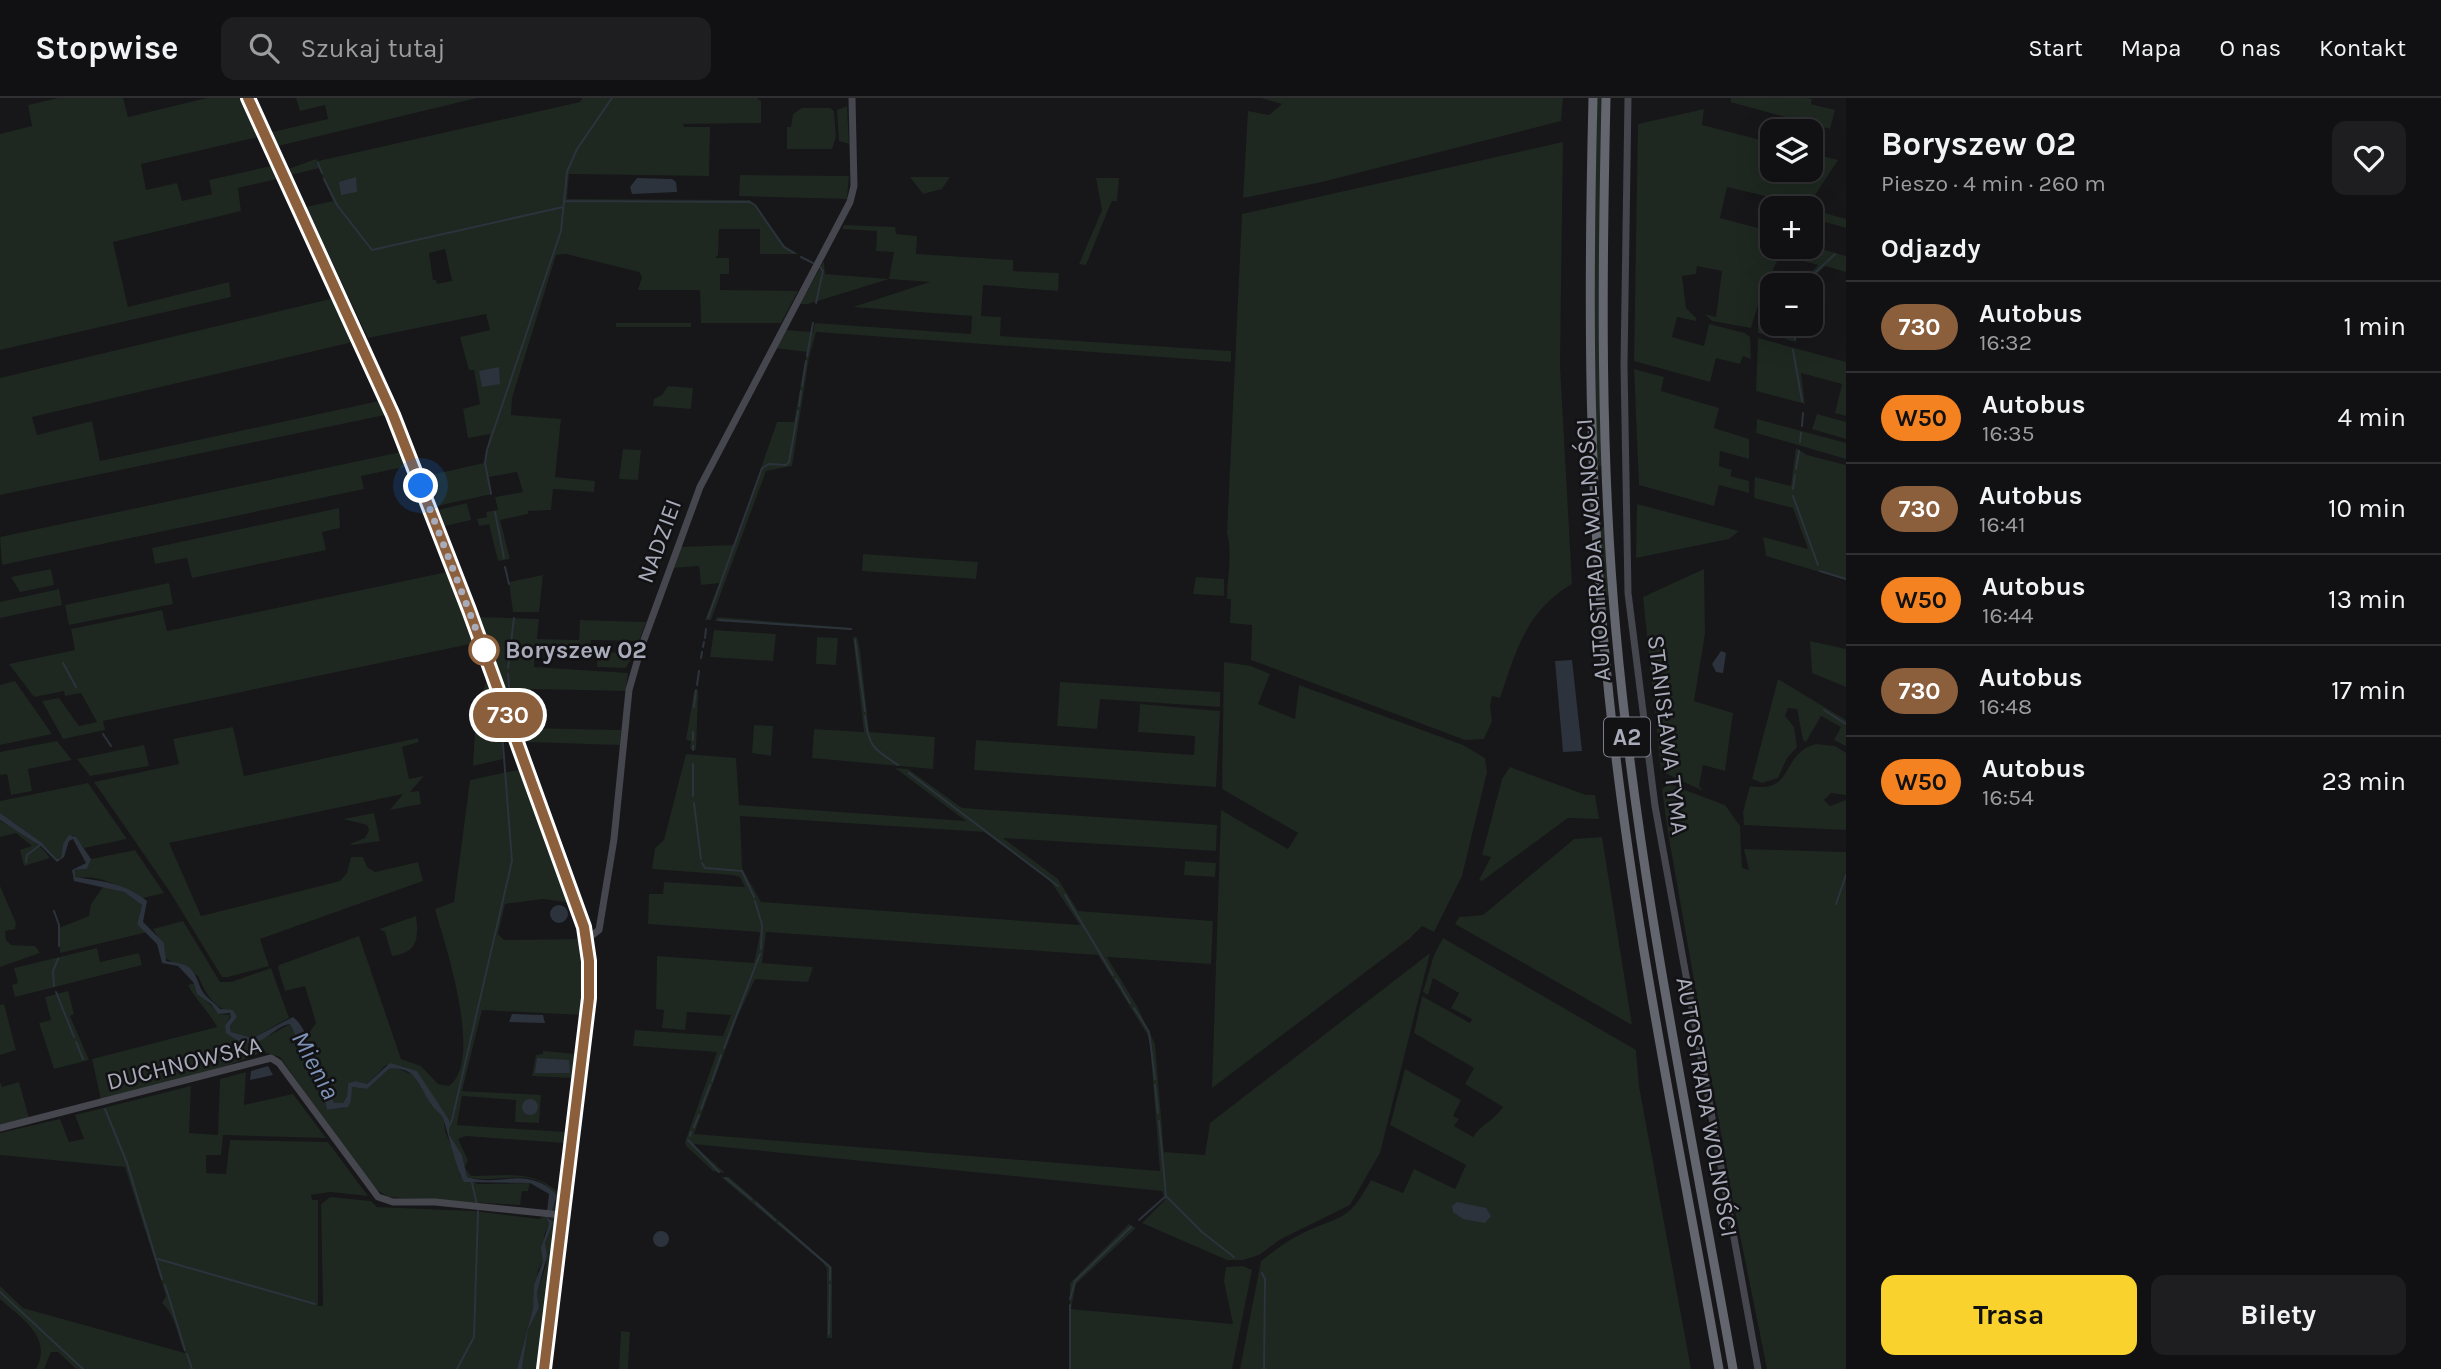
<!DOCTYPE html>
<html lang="pl">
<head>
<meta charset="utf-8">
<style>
	body { margin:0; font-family:Karla,sans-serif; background:#1e1e21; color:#f1f3f6; height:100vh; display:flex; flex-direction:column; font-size:26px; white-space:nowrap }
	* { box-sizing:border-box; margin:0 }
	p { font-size:23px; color:#9c9da0 }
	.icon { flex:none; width:38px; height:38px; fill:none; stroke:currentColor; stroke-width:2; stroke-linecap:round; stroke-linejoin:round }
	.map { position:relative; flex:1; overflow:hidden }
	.details { display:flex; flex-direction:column; background:#111013; width:595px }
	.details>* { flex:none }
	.badge { padding:0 14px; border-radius:23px; font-size:24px; line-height:46px }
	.buttons { position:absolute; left:1760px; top:21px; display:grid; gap:14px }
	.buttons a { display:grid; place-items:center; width:63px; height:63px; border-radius:14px; background:#111013; box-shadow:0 7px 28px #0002,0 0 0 2px #303033; font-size:35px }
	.you { position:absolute; width:35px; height:35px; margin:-18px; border:5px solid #fff; border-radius:50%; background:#1a73e8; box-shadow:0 0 0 10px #1a73e833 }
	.map>.badge { position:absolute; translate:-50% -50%; box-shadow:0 0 0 4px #fff }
	h2 { padding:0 35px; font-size:26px; line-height:63px }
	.round { display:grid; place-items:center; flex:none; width:74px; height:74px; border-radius:14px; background:#1e1e21 }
	.overview { display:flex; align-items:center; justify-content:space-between; height:119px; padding:0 35px }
	h1 { font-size:33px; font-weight:700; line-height:52px }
	.button { display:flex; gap:14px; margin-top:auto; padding:14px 35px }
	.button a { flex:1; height:80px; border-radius:14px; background:#fad22d; color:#111; font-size:28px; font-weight:700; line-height:80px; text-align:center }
	.button a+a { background:#1e1e21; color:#f1f3f6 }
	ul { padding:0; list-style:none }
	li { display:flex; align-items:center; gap:21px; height:91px; padding:0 35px; border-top:2px solid #303033 }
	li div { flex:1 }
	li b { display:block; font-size:26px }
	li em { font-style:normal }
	li .badge { min-width:77px; font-weight:700; text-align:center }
	header { display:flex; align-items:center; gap:42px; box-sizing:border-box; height:98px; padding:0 35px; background:#111013; border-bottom:2px solid #303033 }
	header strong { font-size:33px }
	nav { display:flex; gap:38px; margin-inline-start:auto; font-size:24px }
	.search { width:490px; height:63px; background:#1e1e21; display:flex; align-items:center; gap:18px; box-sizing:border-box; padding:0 24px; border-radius:14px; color:#9c9da0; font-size:26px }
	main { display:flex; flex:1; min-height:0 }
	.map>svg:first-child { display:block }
	.green { fill:#1e2720; fill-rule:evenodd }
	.water { fill:#2c333d }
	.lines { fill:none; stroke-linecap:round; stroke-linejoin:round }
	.stream { stroke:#2c333d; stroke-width:2 }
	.secondary { stroke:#45464e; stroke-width:7 }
	.highway { stroke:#63656f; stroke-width:9 }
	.line-casing { stroke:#fff; stroke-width:16 }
	.line { stroke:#8b5e3c; stroke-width:10 }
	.walk { stroke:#a8abb9; stroke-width:7; stroke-dasharray:0 12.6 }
	.stop-dot { fill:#fff; stroke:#8b5e3c; stroke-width:3.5 }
	.labels { text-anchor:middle; stroke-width:5; stroke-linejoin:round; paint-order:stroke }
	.shield { fill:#121114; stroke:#7b7d88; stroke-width:2 }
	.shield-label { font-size:23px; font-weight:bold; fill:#a8abb9 }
	.street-label { font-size:24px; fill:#a8abb9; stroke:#121114 }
	.stop-label { font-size:24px; font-weight:bold; fill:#a8abb9; stroke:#121114; text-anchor:start }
	.water-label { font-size:26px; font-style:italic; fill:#7d93b6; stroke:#121114 }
</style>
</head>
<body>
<header>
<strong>Stopwise</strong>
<div class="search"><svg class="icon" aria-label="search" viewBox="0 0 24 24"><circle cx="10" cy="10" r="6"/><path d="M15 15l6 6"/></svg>Szukaj tutaj</div>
<nav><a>Start</a><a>Mapa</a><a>O nas</a><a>Kontakt</a></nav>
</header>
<main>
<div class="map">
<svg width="1846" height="1271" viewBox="0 0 1846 1271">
	<rect width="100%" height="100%" fill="#171619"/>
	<path class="green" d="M58 0H123L128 19 207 0H240L258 39 141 66 146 92 177 85 182 103 212 96 209 82 271 68 277 81 238 90 241 113 113 144 128 209 229 184 231 199 0 252V36L32 28 28 7Z
		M296 0H477L278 48 272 34 328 21 325 7 300 13Z
		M582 0H757L761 3V25L683 26 684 29H710L709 78 569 76 567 101 750 102 785 148 799 156H760V131H719L718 157 715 160H729V176H720V192L798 193 781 225H701L700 192H638L642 179 639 174 566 156 556 157 512 300 511 317 561 321 555 379 595 383 594 394 553 391 551 412 528 413V416L500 422 510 461 498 463 489 426 479 428 477 421 487 419 486 414 498 412 495 399 523 394 517 374 489 379 492 396 437 408 426 378 484 365 490 336 468 340 463 311 480 306 474 272H469L460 239 490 232 486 216 368 240 306 109 333 103 319 70 291 77 288 71 316 61 318 63 580 4ZM445 151 452 183 437 186 436 182H433L429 155Z
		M1261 0H1563L1561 23 1322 84 1243 100 1248 13 1269 17 1282 6Z
		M1596 0H1603L1602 368H1594L1592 292Z
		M1731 0H1807L1812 1 1811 6 1835 12 1830 31 1730 4Z
		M847 8 849 46 839 43 837 12Z
		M802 10H830L834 13 836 39 832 51H787V29H791L793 16Z
		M1704 11 1702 27 1773 45V72H1811V55L1838 62 1808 108 1727 89 1720 120 1773 134V149H1784L1762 194 1751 230 1712 223 1705 216 1716 219 1722 173 1697 168 1696 176 1682 178 1686 210 1696 220V223L1677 219 1672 239 1704 248 1709 226 1745 235 1750 239 1751 261 1743 258 1740 266 1716 260 1710 284 1634 263 1638 26Z
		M1563 44 1560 267 1572 486C1526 513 1516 553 1500 600L1492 598 1490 608 1492 623 1484 641 1465 642 1251 562 1252 527 1230 525 1231 501H1227C1227 478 1233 457 1227 435L1242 116Z
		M740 77 849 78 847 101 739 98Z
		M910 79H950L942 91 923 96Z
		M1096 80H1119L1117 103H1112L1108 112 1086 167 1079 166 1102 112Z
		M1813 112 1846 121V130L1811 120Z
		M844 127 895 129 896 136 917 138 916 156 1013 162V173L1059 175 1058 193 983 187 981 218 1001 219 1000 238 1231 253V264L816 234 809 260 792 368 766 373 711 522H705L719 485 701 487 699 468 672 470 679 449 734 447 777 324H794L807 254 775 250 785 232 813 234 815 225 971 236 972 218 853 209 930 184 889 181 808 206H800L824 163 825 176 889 181 894 154 876 153 877 133 842 131Z
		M1811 148 1846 158V174L1825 168 1806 187 1801 185 1818 167 1786 158 1790 149Z
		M334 200 353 244 32 319 37 337 92 323 100 363 379 303 385 317 0 397V280Z
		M1763 224 1779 233 1777 239 1758 235V225Z
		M616 225H691V229H616Z
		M1777 226H1798L1796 244 1785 241 1786 233Z
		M1758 240 1846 264V318L1835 315 1842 286 1801 275 1805 306 1756 293Z
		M1634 271 1664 279 1661 293 1719 310 1714 330 1749 341V361L1720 353 1719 368 1732 372 1730 378 1749 383V395L1719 387 1714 408 1639 387Z
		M668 288 693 290 691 311 653 308 654 301 662 297Z
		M1817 316 1846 324V341L1812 331Z
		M1757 321 1846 345V361L1756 335Z
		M1796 350 1807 357 1846 367V482L1766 458 1763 439 1808 451 1793 410 1754 400 1755 379 1791 388Z
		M623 351 641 352 638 382 619 381Z
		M401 354 408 368 361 378 364 391 2 467 0 439Z
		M467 405 471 422 445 428 438 412Z
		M1637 406 1739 433 1729 441 1636 460Z
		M339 410 340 430 322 434 326 452 192 480 187 460 155 466 152 450Z
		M1605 429 1610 496 1602 500 1597 430Z
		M863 456 978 464 976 481 862 473Z
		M51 471 54 487 20 494 11 479Z
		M1704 471 1705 536 1694 603 1733 615 1725 673 1703 667 1699 688 1703 693 1661 673 1643 499Z
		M447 474 475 545 103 623 105 632 63 641 42 603 59 600 79 628 97 624 81 595 65 598 64 593 34 599 9 566 75 552 71 531 162 512 167 533Z
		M543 477 539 514H513L509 484Z
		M1196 479 1224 481V498L1193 496Z
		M169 485 173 506 69 527 65 507Z
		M59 491 62 507 0 520V504Z
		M479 519 539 521 537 541 579 542 580 522 646 524 639 543 591 542 589 554 535 552 534 569 628 575 626 593 531 591 527 630 621 632 620 647 525 644Z
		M717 519 851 530 853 532 715 523Z
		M714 532 776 536 773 563 710 559Z
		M817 539 838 540 836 567 816 566Z
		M853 539H857L860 552 869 634 935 639 933 671 812 660 814 631 864 634Z
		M1810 543 1846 551V589L1812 575Z
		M598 554 634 555 626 570 597 569Z
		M1224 564 1251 568 1270 576 1258 606 1295 621 1299 587 1463 647 1485 660 1487 674 1462 778 1434 834 1422 828 1408 842 1212 990 1221 712 1288 751 1298 735 1222 691Z
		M487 581 493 610 501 627 503 661 473 668 476 615Z
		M1778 581 1846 622V648L1834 642 1841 629 1821 618 1806 644 1803 642 1797 611 1788 610 1785 618 1794 629 1797 649 1787 660 1778 680 1762 685 1752 681Z
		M15 583 52 636 0 647V587Z
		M1060 584 1220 594V609L1100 601 1097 631 1057 628Z
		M694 593H698V600L696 652 690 651 691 643 686 642Z
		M1140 606 1220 613 1216 689 974 672 976 642 1194 657 1195 638 1138 634Z
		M754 627 773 628 771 658 752 655Z
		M233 629 244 678 418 640 419 644 402 649 409 681 424 678 410 694 419 693 421 706 390 712 403 696 169 745 201 818 340 783 347 775 351 759H363L367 769 375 774 418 764 423 783 260 841 269 868 228 879H222L170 794 94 684 179 666 173 641Z
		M57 643 72 662 28 671 32 693 11 697 7 676 0 677V654Z
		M1816 646 1835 648 1846 655V697L1831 695 1824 702 1830 708 1846 702V732L1744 727 1743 714 1750 688C1796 696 1779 656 1816 646Z
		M144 647 149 668 90 678 77 661Z
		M686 656 736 660 739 707 966 723 895 670 908 671 962 710 1217 727 1216 753 1003 740 1058 781 1078 813 1213 823 1211 866 1107 859 1137 908 1155 946 1164 1054 1205 1057 1210 1025 1430 855 1380 1055 1350 1107 1281 1141 1259 1157 1243 1162H1227L1142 1125 1165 1102 1162 1093 693 1046 725 1075 713 1073 686 1048 685 1044 717 954 633 948 635 932 723 938 731 917 687 914 685 932 662 930 664 912 656 911 657 858 754 865 760 836 759 834 648 826 649 796H663L664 784 745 789 740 779 732 777 652 771 655 750 664 742ZM740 718 984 734 1049 781 1080 827 761 804 742 770ZM766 834 1098 857 1147 936 1150 946 1160 1073 694 1036 738 918 755 881 808 884 813 869 762 865Z
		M1510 669 1586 697H1595L1599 721 1568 720 1482 783 1479 782 1491 759 1482 757 1502 681Z
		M522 671 571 805 543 801 505 806 498 836 504 842 580 841 584 874 581 917 482 912 462 993 541 997 539 1025 515 1024 516 1002 462 998 457 1027 566 1034 564 1045 466 1038 458 1041 468 1062 465 1070 471 1078C503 1078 534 1071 559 1095L555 1114 552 1113 556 1102C540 1064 497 1088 467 1079L462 1057 449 1036V1025L417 973 386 967 367 986 356 983 348 985 347 998 343 1005H334L331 990 319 976 306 940 316 925 305 888 285 893 278 870 279 867 359 838 401 961 421 968 438 986 449 988C484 962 445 847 435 811L454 804 470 682Z
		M88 685 127 741 84 750 73 737 63 746 61 760 57 761 41 744 0 715V703Z
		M1669 686 1725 707 1740 728 1742 770 1749 772 1744 751 1846 754V1271H1767L1732 1098 1668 735 1662 691Z
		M374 715 380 743 352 747 350 746 365 740 369 732 367 727 343 721Z
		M0 723C18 732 37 742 50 760L24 768 20 752 32 748 16 735 0 739Z
		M1602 739 1632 927 1455 826 1459 819 1483 817 1574 741Z
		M135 752 164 795 143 800C121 791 103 776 77 780L73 777 76 772 87 771 91 761Z
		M1185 763 1216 765 1215 779 1184 777Z
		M0 788 16 825 15 831 5 833 6 842 11 847 35 848 40 855 0 869Z
		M103 789 124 794 142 807 137 826 148 834 60 855 59 830 89 818 91 806Z
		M416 818C419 839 418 855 392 858L385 834 379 831Z
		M183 823 220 884H231L271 870 289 920 253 940 231 934 230 928 237 919C213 907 208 901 198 878L165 860V850L153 831Z
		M1443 840 1636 952 1639 988 1691 1271H1240L1261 1163C1274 1153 1288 1142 1303 1135 1343 1116 1347 1125 1371 1082L1403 1095 1414 1071 1455 1091 1466 1067 1390 1027 1405 971 1461 1002 1453 1018 1459 1021 1454 1028 1473 1039C1481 1026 1494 1023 1503 1009L1465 986 1474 970 1414 935 1422 898 1470 925 1472 921 1451 910 1459 895 1433 880 1428 897 1423 894 1434 857Z
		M97 850 100 864 139 855 142 867 15 899 12 887 18 885 14 870Z
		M194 885C198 899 210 903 218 916L231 917 225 927 233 940 259 943 290 926 323 995 327 1012 344 1010 352 989 367 991 389 971 397 970 415 978 444 1022 445 1033 458 1063 460 1078 478 1086 530 1085 528 1093H522L520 1107 388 1099 371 1088 280 959 263 954 218 971 101 1002 92 961 217 929C209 913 196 903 188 887Z
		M68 893 74 916 70 918 89 962 54 971 39 925 51 922 45 899Z
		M4 906 16 952 0 957V907Z
		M543 953 576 956 573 980 532 978 536 957 543 956Z
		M246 974 244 1007 293 996 326 1040 223 1037 221 1057H206V1075L226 1076 230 1042 328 1044 368 1098 330 1094 311 1097 312 1102H318V1208H323L321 1106 330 1099 371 1103 377 1109 475 1113 539 1121 546 1118 549 1126 544 1138 543 1163 538 1172 533 1210 517 1271H76L58 1254H51L44 1271H36C53 1239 22 1221 0 1201V1188L23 1210 185 1255C177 1238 176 1218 162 1205L166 1198 125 1069 0 1057V1035L60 1021 69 1044 84 1041 75 1017 191 988 189 1035 218 1037 220 981Z
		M0 984 2 989 19 984 29 1020 0 1028Z
		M721 1079H729L832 1169V1240H827V1171L823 1165Z
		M551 1119 558 1120 541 1234V1271H522L528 1232 539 1210 537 1195 546 1167 545 1145Z
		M1129 1126 1136 1130 1076 1186 1071 1211 1233 1226 1224 1183 1226 1169 1243 1168 1252 1172 1232 1271H1069L1070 1185Z
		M621 1233 630 1234 628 1271H619Z"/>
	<path class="water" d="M356 79 357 94 341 97 339 84Z
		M637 80 672 81 676 84 677 94 632 96 630 89Z
		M499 269 500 286 482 289 479 273Z
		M1721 553 1726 555 1723 575 1716 574 1712 566Z
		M1572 562 1582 653 1563 654 1555 563Z
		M0 715 41 744 57 761 61 760 63 746 69 737 76 739 91 761 87 771 75 772V779C101 783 125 785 147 803L143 824 164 845 166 863C190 867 192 867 201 891 204 898 215 905 220 911L233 912 237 919 230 928 231 934 253 940 293 919C310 932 309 957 319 975 325 987 332 991 334 1005H343L347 998 348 985 356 983 367 986 390 965 417 973 449 1022V1036L462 1057 467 1079C500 1090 526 1066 557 1097L552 1113H547L549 1096 530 1085 464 1084C456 1070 449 1039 444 1023 442 1016 435 1012 431 1006 419 989 416 967 389 971L367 991 352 989 351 1003 348 1009 327 1012 323 995 290 926C268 929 261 961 226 935L225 927 231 919 230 915 218 916 211 906 197 896 194 885 178 868 162 865 157 846 137 826 142 807 124 794 74 783 72 772 86 765 73 741 69 743 64 759 57 764 42 749 0 722Z
		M550 816a9 9 0 1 1 18 0a9 9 0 1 1-18 0Z
		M512 916 543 917 545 925 509 924Z
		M537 960 569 962 570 975H535Z
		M268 968 273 977 250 982 251 973Z
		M522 1009a8 8 0 1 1 16 0a8 8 0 1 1-16 0Z
		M1457 1104 1486 1110 1491 1118 1485 1125 1463 1121 1453 1114 1452 1108Z
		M546 1118 553 1124 545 1145 547 1158 537 1195 539 1210 528 1232 522 1271H517L533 1210 534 1187 543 1163 541 1150 549 1126Z
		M653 1141a8 8 0 1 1 16 0a8 8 0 1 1-16 0Z"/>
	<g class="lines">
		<path class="stream" d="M318 65 322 75
			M324 81 337 107 372 152 563 109
			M564 103 750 104 755 107 784 149 794 155
			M801 159 813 165
			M1804 185 1835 156
			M816 205 823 173 820 169
			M1795 241 1796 226
			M1793 252 1802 303
			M807 258 813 225
			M802 288 806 263
			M799 308 801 293
			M1802 328 1803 315
			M1800 344 1801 335
			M1796 371 1799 353
			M1793 391 1795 377
			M491 396 485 365 487 352 561 133 567 74 577 51 612 0
			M1793 398 1818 467
			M495 414 504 460
			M505 469 509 486
			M1820 473 1846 481
			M708 520 762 370 769 366 786 367 789 364 798 313
			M719 522 851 531
			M705 540 706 531
			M855 542 865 613
			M703 549 704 544
			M701 560 702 554
			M63 565 76 589
			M508 570 514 520
			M508 576 510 600
			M697 587 699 573
			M694 609 696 592
			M1824 612 1846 626
			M865 618C868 649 874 651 898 667
			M103 636 111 648
			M693 642V634
			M693 652V648
			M909 675 1058 788
			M693 698V666
			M694 705 701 761
			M26 764 27 757 40 747
			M702 765 705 770 742 773 754 799
			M1065 797 1113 877
			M755 803 762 827 761 851
			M1836 806 1846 777
			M54 813 59 827V848
			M1116 881 1130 905
			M54 888 53 873 58 861
			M56 894 74 939
			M1134 910 1149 934 1155 981
			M76 944 83 961
			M724 950 760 856
			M712 983 721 957
			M1155 987 1158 1015
			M105 1011 127 1065 162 1181
			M701 1011 710 987
			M1159 1023 1166 1098 1202 1134 1234 1159
			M694 1029 699 1017
			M448 1030 452 1022 512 763 500 608
			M690 1038 691 1034
			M688 1042 719 1074
			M726 1080 751 1101
			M472 1085 477 1107
			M756 1105 775 1122
			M1139 1122 1166 1098
			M779 1125 830 1169V1182
			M158 1161 315 1206
			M1262 1175 1265 1181 1264 1271
			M165 1187 185 1252
			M0 1194 83 1271
			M1070 1201 1075 1183 1131 1129
			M1070 1207V1271
			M829 1236 830 1187
			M187 1256 192 1271
			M457 1271 474 1239 478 1113"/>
		<path class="secondary" d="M248 0 393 317 471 517 584 829 589 863V900L544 1271
			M1628 0 1624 267 1628 495 1655 708 1758 1271
			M587 841 599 832 614 741 629 592 641 550 700 389 850 104 854 88 852 0
			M0 1030 271 960 279 965 378 1099 393 1104H435L561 1117"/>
		<path class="highway" d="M1593 0C1588 200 1588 398 1609 598 1632 822 1680 1049 1719 1271
			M1606 0C1602 178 1600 356 1616 534 1638 781 1690 1026 1733 1271"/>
	</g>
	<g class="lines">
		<g class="line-casing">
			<path id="line" d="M248 0 393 317 469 512 584 829 589 863V900L544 1271"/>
		</g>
		<use href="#line" class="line"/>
		<path class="walk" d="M421 388 484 552"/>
	</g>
	<circle class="stop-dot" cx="484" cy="552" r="14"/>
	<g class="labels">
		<rect class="shield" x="1604" y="619.5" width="46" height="39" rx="5"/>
		<g class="shield-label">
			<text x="1627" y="647">A2</text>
		</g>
		<g class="street-label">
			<text transform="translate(659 443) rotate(-70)" y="8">NADZIEI</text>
			<text transform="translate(1593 452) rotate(-94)" y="8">AUTOSTRADA WOLNOŚCI</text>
			<text transform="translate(1668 637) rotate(83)" y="8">STANISŁAWA TYMA</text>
			<text transform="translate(184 965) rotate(-14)" y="8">DUCHNOWSKA</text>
			<text transform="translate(1707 1009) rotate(80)" y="8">AUTOSTRADA WOLNOŚCI</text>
		</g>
		<g class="stop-label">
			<text x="505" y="560">Boryszew 02</text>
		</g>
		<g class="water-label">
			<text transform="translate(316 967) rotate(62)" y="9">Mienia</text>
		</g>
	</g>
</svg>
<div class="buttons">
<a><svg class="icon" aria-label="layers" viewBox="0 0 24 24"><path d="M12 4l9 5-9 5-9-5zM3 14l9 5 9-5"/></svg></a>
<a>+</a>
<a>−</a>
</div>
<div class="you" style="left:421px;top:388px"></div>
<b class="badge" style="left:508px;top:617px;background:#8b5e3c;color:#fff">730</b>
</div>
<section class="details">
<div class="overview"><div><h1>Boryszew 02</h1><p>Pieszo · 4 min · 260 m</p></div><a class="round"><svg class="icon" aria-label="heart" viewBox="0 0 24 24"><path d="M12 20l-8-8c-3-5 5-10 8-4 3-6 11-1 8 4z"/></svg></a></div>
<h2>Odjazdy</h2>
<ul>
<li><span class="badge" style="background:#8b5e3c;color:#fff">730</span><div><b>Autobus</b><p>16:32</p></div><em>1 min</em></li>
<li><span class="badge" style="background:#f58220;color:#111">W50</span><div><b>Autobus</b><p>16:35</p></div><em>4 min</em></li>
<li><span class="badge" style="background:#8b5e3c;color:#fff">730</span><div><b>Autobus</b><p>16:41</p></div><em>10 min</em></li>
<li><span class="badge" style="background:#f58220;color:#111">W50</span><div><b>Autobus</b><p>16:44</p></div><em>13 min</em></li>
<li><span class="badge" style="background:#8b5e3c;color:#fff">730</span><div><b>Autobus</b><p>16:48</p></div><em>17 min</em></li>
<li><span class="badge" style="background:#f58220;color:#111">W50</span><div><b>Autobus</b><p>16:54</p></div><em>23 min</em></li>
</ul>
<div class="button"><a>Trasa</a><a>Bilety</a></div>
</section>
</main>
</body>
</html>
